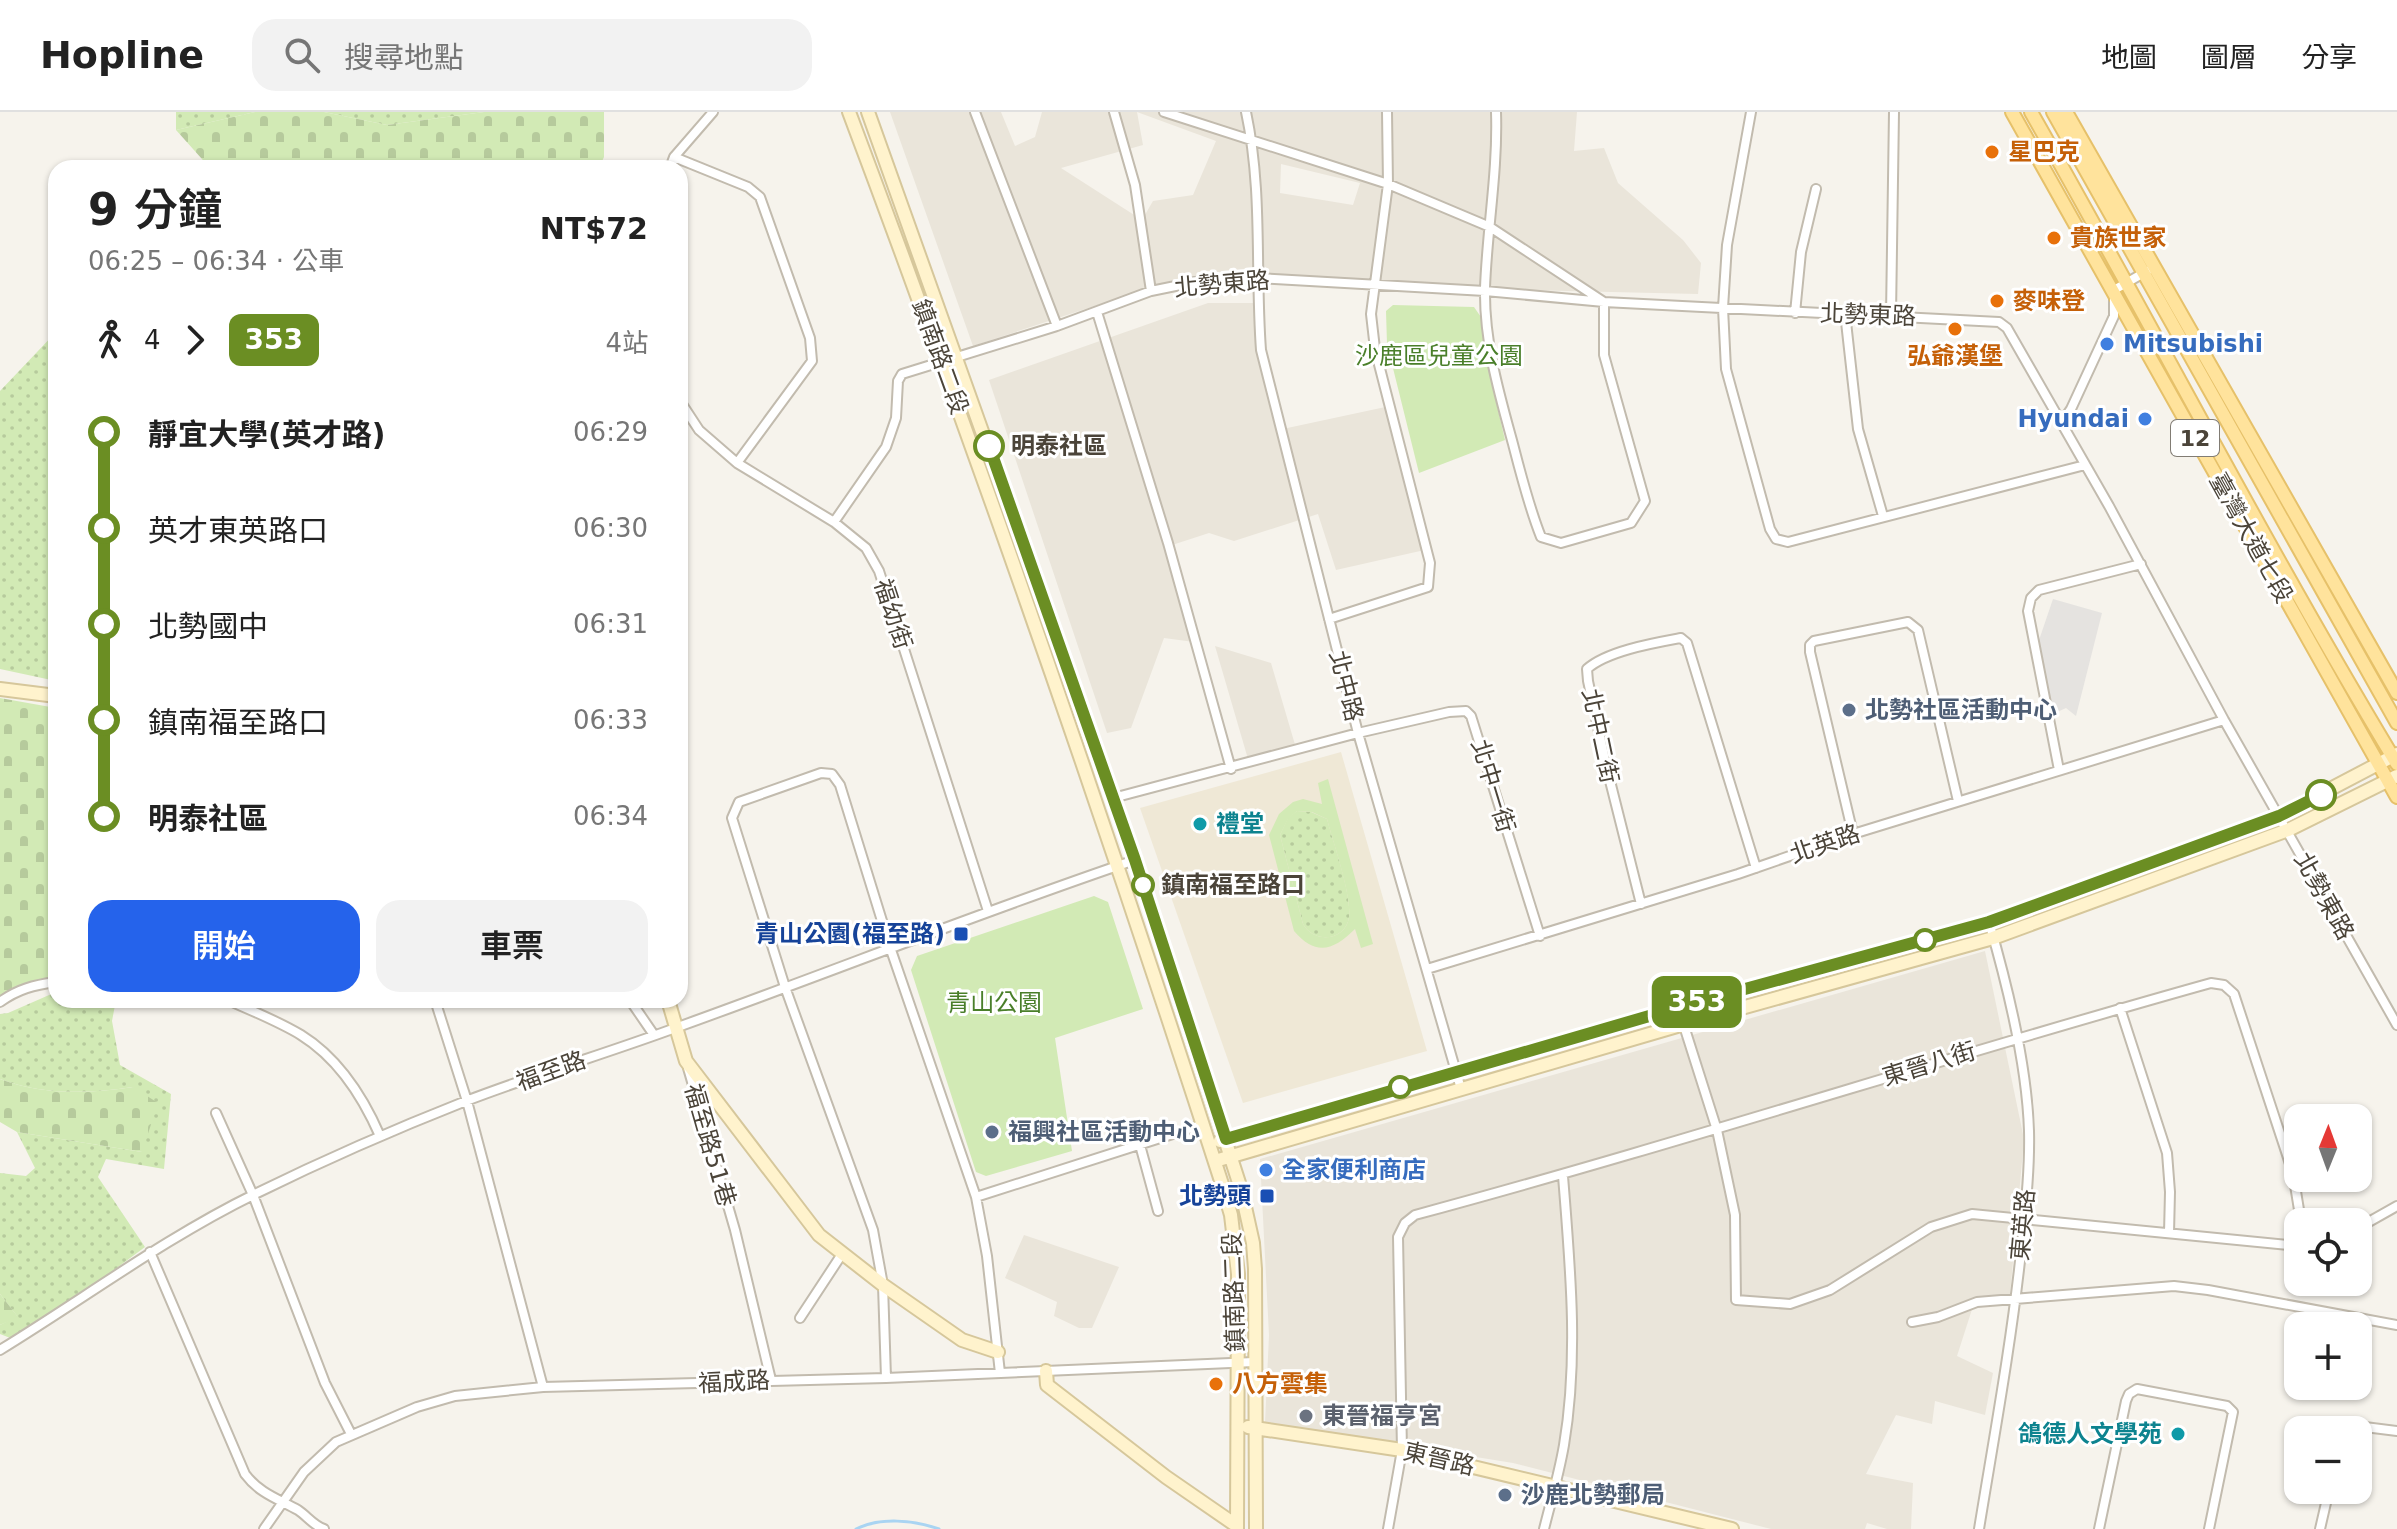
<!DOCTYPE html>
<html lang="zh-TW">
<head>
<meta charset="utf-8">
<style>
	body { margin:0; font-family:"DejaVu Sans","Noto Sans TC",sans-serif; background:#f2f2f2; color:#222; height:100vh; display:flex; flex-direction:column; font-size:30px; white-space:nowrap }
	* { box-sizing:border-box; margin:0 }
	p { font-size:26px; color:#767676 }
	.icon { flex:none; width:44px; height:44px; fill:none; stroke:currentColor; stroke-width:2; stroke-linecap:round; stroke-linejoin:round }
	.map { position:relative; flex:1; overflow:hidden }
	.drawer { position:absolute; left:48px; top:48px; width:640px; height:848px; display:flex; flex-direction:column; background:#fff; border-radius:24px; box-shadow:0 2px 6px #0004 }
	.drawer>* { flex:none }
	.badge { padding:0 16px; border-radius:12px; font-size:28px; line-height:52px }
	.needle { width:52px; rotate:1deg }
	.buttons { position:absolute; left:2284px; top:992px; display:grid; gap:16px }
	.buttons a { display:grid; place-items:center; width:88px; height:88px; border-radius:16px; background:#fff; box-shadow:0 2px 6px #0004; font-size:40px }
	.map>.badge { position:absolute; translate:-50% -50%; box-shadow:0 0 0 4px #fff }
	.legs { display:flex; align-items:center; gap:12px; height:88px; padding:0 40px; font-size:26px }
	.legs p { margin-inline-start:auto }
	.head { display:flex; align-items:center; justify-content:space-between; height:136px; padding:0 40px }
	h1 { font-size:44px; font-weight:600; line-height:60px }
	.cta { display:flex; gap:16px; margin-top:auto; padding:16px 40px }
	.cta a { flex:1; height:92px; border-radius:24px; background:#2563eb; color:#fff; font-size:32px; font-weight:600; line-height:92px; text-align:center }
	.cta a+a { background:#f2f2f2; color:#222 }
	ul { padding:0 40px; list-style:none }
	li { display:flex; align-items:center; gap:28px; height:96px; font-size:30px }
	li i { display:grid; place-items:center; width:12px; height:100%; margin:0 10px; background:currentColor }
	li i::after { content:''; width:20px; height:20px; margin:-10px; border:6px solid; border-radius:50%; background:#fff }
	li p { margin-inline-start:auto }
	li:first-child i { background:linear-gradient(#0000 50%,currentColor 0) }
	li:last-child i { background:linear-gradient(currentColor 50%,#0000 0) }
	header { display:flex; align-items:center; gap:48px; box-sizing:border-box; height:112px; padding:0 40px; background:#fff; border-bottom:2px solid #e0e0e0 }
	header strong { font-size:38px }
	nav { display:flex; gap:44px; margin-inline-start:auto; font-size:28px }
	.search { width:560px; height:72px; background:#f2f2f2; display:flex; align-items:center; gap:20px; box-sizing:border-box; padding:0 28px; border-radius:24px; color:#767676; font-size:30px }
	.map>svg:first-child { display:block }
	.residential { fill:#eae5da; fill-rule:evenodd }
	.education { fill:#efe8d6 }
	.grass { fill:url(#grass-dots) }
	.cemetery { fill:url(#cemetery-stones) }
	.green { fill:#d2eab5; fill-rule:evenodd }
	.parking { fill:#e5e3e0 }
	.lines { fill:none; stroke-linecap:round; stroke-linejoin:round }
	.stream { stroke:#a9d4f2; stroke-width:3 }
	.street-casing { stroke:#c2bbae; stroke-width:12 }
	.secondary-casing { stroke:#d6c79b; stroke-width:16 }
	.primary-casing { stroke:#e6c16a; stroke-width:16 }
	.street { stroke:#fff; stroke-width:8 }
	.secondary { stroke:#fff3cd; stroke-width:12 }
	.primary { stroke:#ffe39c; stroke-width:12 }
	.line-1-casing { stroke:#fff; stroke-width:18 }
	.line-1 { stroke:#6b8e23; stroke-width:12 }
	.food-dot { fill:#e8710a; stroke:#fff; stroke-width:3 }
	.shop-dot { fill:#3f7fe0; stroke:#fff; stroke-width:3 }
	.stop-1-dot { fill:#fff; stroke:#6b8e23; stroke-width:4 }
	.service-dot { fill:#5c6f8a; stroke:#fff; stroke-width:3 }
	.culture-dot { fill:#0f9aa8; stroke:#fff; stroke-width:3 }
	.transit-dot { fill:#1a4fb4; stroke:#fff; stroke-width:3 }
	.worship-dot { fill:#6b7280; stroke:#fff; stroke-width:3 }
	.labels { text-anchor:middle; stroke-width:6; stroke-linejoin:round; paint-order:stroke }
	.shield { fill:#fff; stroke:#817c74; stroke-width:2 }
	.shield-label { font-size:22px; font-weight:bold; fill:#4b4439 }
	.food-label { font-size:24px; font-weight:bold; fill:#c56008; stroke:#fff; text-anchor:start }
	.street-label { font-size:24px; fill:#4b4439; stroke:#fff }
	.shop-label { font-size:24px; font-weight:bold; fill:#366cbe; stroke:#fff; text-anchor:start }
	.park-label { font-size:24px; fill:#4a7f2a; stroke:#fff }
	.stop-label { font-size:24px; font-weight:bold; fill:#4b4439; stroke:#fff; text-anchor:start }
	.service-label { font-size:24px; font-weight:bold; fill:#4e5e75; stroke:#fff; text-anchor:start }
	.culture-label { font-size:24px; font-weight:bold; fill:#0d838f; stroke:#fff; text-anchor:start }
	.transit-label { font-size:24px; font-weight:bold; fill:#164399; stroke:#fff; text-anchor:end }
	.worship-label { font-size:24px; font-weight:bold; fill:#5b616d; stroke:#fff; text-anchor:start }
</style>
</head>
<body>
<header>
<strong>Hopline</strong>
<div class="search"><svg class="icon" aria-label="search" viewBox="0 0 24 24"><circle cx="10" cy="10" r="6"/><path d="M15 15l6 6"/></svg>搜尋地點</div>
<nav><a>地圖</a><a>圖層</a><a>分享</a></nav>
</header>
<div class="map">
<svg width="2397" height="1417" viewBox="0 0 2397 1417">
	<defs>
		<pattern id="grass-dots" width="8" height="8" patternUnits="userSpaceOnUse" patternTransform="scale(2)"><rect width="8" height="8" fill="#d2eab5"/><path d="M2 2h.1M6 6h.1" fill="none" stroke="#b6ca9c" stroke-width="1.8" stroke-linecap="round"/></pattern>
		<pattern id="cemetery-stones" width="16" height="16" patternUnits="userSpaceOnUse" patternTransform="scale(2)"><rect width="16" height="16" fill="#d2eab5"/><path d="M2 7V4a2 2 0 0 1 4 0v3zM10 15v-3a2 2 0 0 1 4 0v3z" fill="#b6ca9c"/></pattern>
	</defs>
	<rect width="100%" height="100%" fill="#f6f3ec"/>
	<path class="residential" d="M890 0H1001L1015 34 1035 25 1042 0H1577L1574 39 1604 36 1618 71 1683 128 1701 151 1698 182 1521 178 1288 164 1183 165 973 234ZM1137 0 1216 29 1193 83 1153 89 1142 108 1061 56 1143 33ZM1281 52 1360 71 1353 93 1280 81Z
		M1208 191H1259L1278 318 1390 294 1429 437 1336 458 1318 402 1234 429 1209 421 1166 435 1194 530 1164 526 1131 616 1107 621 989 268Z
		M1215 534 1271 551 1296 636 1248 647Z
		M1985 839 2024 1027 2010 1183 1975 1188 1957 1244 1993 1261 1985 1303 1935 1289 1932 1312 1896 1303 1866 1362 1913 1371 1911 1417H1887L1867 1411 1865 1417H1771L1513 1351 1265 1311 1269 1223 1260 1047Z
		M1024 1123 1119 1155 1092 1216H1079L1054 1204 1057 1190 1005 1166Z"/>
	<path class="education" d="M1341 640 1427 939 1243 991 1140 696Z"/>
	<path class="grass" d="M176 0H255L176 18Z
		M324 0H484L387 13Z
		M56 220V569L0 557V279Z
		M1297 699 1311 700 1327 707C1333 730 1352 783 1349 805 1346 829 1314 832 1303 812L1280 723 1288 706Z
		M56 880V888H116L112 909 120 953 171 982 164 1057 106 1047 98 1065 145 1135 18 1229 0 1222V1213L17 1204 0 1182V1061L26 1064 35 1056 17 1020 142 1040 133 975C88 982 43 983 0 967V902L8 901Z"/>
	<path class="cemetery" d="M255 0H324L387 13 484 0H604V45L599 56H210L176 18Z
		M0 586 56 596V871L0 891Z
		M0 967C43 983 88 982 133 975L158 991 142 1040 17 1020 0 1010Z
		M0 1182 18 1205 0 1213Z"/>
	<path class="green" d="M1393 193 1474 195 1483 208 1488 255 1505 328 1419 361 1387 232 1386 199Z
		M1328 667 1373 832 1361 836 1355 817C1334 838 1316 845 1294 819L1269 723 1279 702 1293 690 1303 687 1322 692 1318 671ZM1297 699 1312 700 1327 707C1333 730 1352 784 1349 805 1346 829 1314 832 1303 812L1280 723 1288 707Z
		M1094 784 1108 790 1143 897 1055 926 1072 1039 986 1064 976 1060 911 858 917 844Z"/>
	<path class="parking" d="M2053 487 2102 501 2076 604 2066 596 2053 602 2037 534Z"/>
	<g class="lines">
		<path class="stream" d="M856 1417C880 1405 914 1408 939 1417"/>
		<g class="street-casing">
			<path id="street" d="M975 0 1057 214
				M1114 0 1135 73 1151 179
				M1164 0 1388 72 1490 115 1604 190V243L1645 389 1631 411 1561 431 1541 425C1529 395 1521 363 1513 332 1499 281 1484 230 1485 176 1487 118 1498 59 1496 0
				M1246 0C1263 79 1255 158 1261 238L1358 621 1461 977
				M1751 0 1727 133 1723 196 1726 257 1770 417 1776 427 1788 430 2085 353
				M674 45 748 75 760 85 810 226 812 249 737 351
				M670 56 674 45 713 0
				M1097 200 1168 431 1231 657
				M1795 201 1801 140 1816 77
				M1845 201 1858 317 1883 404
				M1891 203 1894 0
				M680 289 699 318 737 351 834 410 866 436 879 459 988 799
				M2062 310 2071 297 2114 204V178L2147 159
				M834 410 886 335 896 306 898 269 902 262 1057 214 1151 179 1195 170 1258 166 1485 179 1604 190 1999 210 2007 216 2109 394 2224 608 2397 913
				M1329 507 1428 475 1430 451 1375 237 1371 202 1388 72 1387 0
				M2059 658 2028 499 2031 486 2039 478 2141 452
				M1113 686 1358 621 1449 600 1466 599 1471 604 1540 824
				M1853 722 1810 540V533L1814 529 1908 510 1918 518 1958 689
				M1641 792 1607 657 1588 569 1587 557C1607 539 1654 531 1681 526L1687 531 1756 756
				M1427 857 1738 762 1853 722 2224 608
				M228 888C252 899 278 909 301 923 338 946 363 985 380 1024
				M435 888 467 989 543 1275
				M630 888 654 923
				M0 890C18 877 34 873 56 870
				M1678 895 1717 1018 1735 1103 1736 1188 1790 1192 1830 1178 1931 1115 1972 1102 2298 1134
				M2120 896 2167 1041 2170 1080 2169 1121
				M688 956 735 1118 771 1268
				M216 1001 253 1083 325 1271 351 1322
				M1140 1033 1158 1099
				M976 1085 1204 1012
				M2358 1116 2397 1094
				M150 1140 245 1362C259 1381 278 1387 298 1398 307 1404 313 1413 324 1417
				M800 1206 842 1142
				M1912 1210 1938 1205 1977 1190 2174 1174 2208 1178 2397 1213
				M0 1238C85 1186 165 1126 255 1082 324 1048 395 1017 466 989 536 962 608 941 678 915 831 860 981 800 1135 748
				M886 1266 883 1173 873 1118 785 875 732 706 739 690 821 661 832 662 840 673 891 838 976 1085 987 1144 1000 1261
				M2345 1318 2349 1313 2397 1319
				M264 1417 304 1360 336 1330 417 1295 455 1284 543 1275 886 1266 1254 1250
				M1388 1417 1402 1338 1398 1125 1405 1111 1415 1103C1682 1031 1945 945 2211 871L2224 873 2234 882 2293 1061 2301 1110
				M1544 1417C1551 1389 1559 1362 1564 1333 1579 1244 1570 1153 1563 1064
				M1979 1417C1994 1325 2011 1233 2021 1140 2025 1100 2030 1059 2029 1019 2027 954 2007 872 1989 810
				M2099 1417 2126 1289 2129 1282 2137 1277 2227 1294 2233 1300 2209 1417
				M2320 1417 2329 1378"/>
		</g>
		<g class="secondary-casing">
			<path id="secondary" d="M849 0C982 354 1106 712 1222 1072L1231 1103 1238 1162 1237 1417
				M868 0 1135 748 1241 1077 1253 1131 1255 1157 1256 1417
				M0 577 56 584
				M668 888 686 949 819 1123 883 1173 962 1228 998 1240
				M1220 1029 1694 891 1989 810 2279 704 2397 642
				M1215 1049 1684 912 1993 826 2288 718 2397 664
				M1046 1259 1047 1273 1166 1365 1237 1414
				M1248 1315 1402 1338 1732 1417"/>
		</g>
		<g class="primary-casing">
			<path id="primary" d="M2012 0 2397 685
				M2031 0C2154 216 2268 439 2397 652
				M2053 0 2397 611
				M2066 0 2397 581"/>
		</g>
		<use href="#street" class="street"/>
		<use href="#secondary" class="secondary"/>
		<use href="#primary" class="primary"/>
	</g>
	<g class="lines">
		<g class="line-1-casing">
			<path id="line-1" d="M989 334 1135 748 1226 1027 1694 891 1989 810 2279 704 2321 683"/>
		</g>
		<use href="#line-1" class="line-1"/>
	</g>
	<g class="food-dot">
		<circle cx="1992" cy="40" r="8"/>
		<circle cx="2054" cy="126" r="8"/>
		<circle cx="1997" cy="189" r="8"/>
		<circle cx="1955" cy="217" r="8"/>
		<circle cx="1216" cy="1272" r="8"/>
	</g>
	<g class="shop-dot">
		<circle cx="2107" cy="232" r="8"/>
		<circle cx="2145" cy="307" r="8"/>
		<circle cx="1266" cy="1058" r="8"/>
	</g>
	<g class="stop-1-dot">
		<circle cx="989" cy="334" r="14"/>
		<circle cx="2321" cy="683" r="14"/>
		<circle cx="1143" cy="773" r="10"/>
		<circle cx="1925" cy="828" r="10"/>
		<circle cx="1400" cy="975" r="10"/>
	</g>
	<g class="service-dot">
		<circle cx="1849" cy="598" r="8"/>
		<circle cx="992" cy="1020" r="8"/>
		<circle cx="1505" cy="1383" r="8"/>
	</g>
	<g class="culture-dot">
		<circle cx="1200" cy="712" r="8"/>
		<circle cx="2178" cy="1322" r="8"/>
	</g>
	<g class="transit-dot">
		<rect x="953" y="814" width="16" height="16" rx="4"/>
		<rect x="1259" y="1076" width="16" height="16" rx="4"/>
	</g>
	<circle class="worship-dot" cx="1306" cy="1304" r="8"/>
	<g class="labels">
		<rect class="shield" x="2171" y="308" width="48" height="36" rx="6"/>
		<g class="shield-label">
			<text x="2195" y="334">12</text>
		</g>
		<g class="food-label">
			<text x="2008" y="48">星巴克</text>
			<text x="2070" y="134">貴族世家</text>
			<text x="2013" y="197">麥味登</text>
			<text x="1955" y="252" text-anchor="middle">弘爺漢堡</text>
			<text x="1232" y="1280">八方雲集</text>
		</g>
		<g class="street-label">
			<text transform="translate(1222 172) rotate(-5)" y="8">北勢東路</text>
			<text transform="translate(1868 203) rotate(2)" y="8">北勢東路</text>
			<text transform="translate(940 245) rotate(70)" y="8">鎮南路二段</text>
			<text transform="translate(2251 426) rotate(61)" y="8">臺灣大道七段</text>
			<text transform="translate(893 502) rotate(72)" y="8">福幼街</text>
			<text transform="translate(1346 574) rotate(76)" y="8">北中路</text>
			<text transform="translate(1600 624) rotate(78)" y="8">北中二街</text>
			<text transform="translate(1493 674) rotate(73)" y="8">北中一街</text>
			<text transform="translate(1825 732) rotate(-19)" y="8">北英路</text>
			<text transform="translate(2324 784) rotate(61)" y="8">北勢東路</text>
			<text transform="translate(1929 952) rotate(-17)" y="8">東晉八街</text>
			<text transform="translate(551 959) rotate(-20)" y="8">福至路</text>
			<text transform="translate(710 1033) rotate(74)" y="8">福至路51巷</text>
			<text transform="translate(2023 1113) rotate(-85)" y="8">東英路</text>
			<text transform="translate(1234 1180) rotate(-92)" y="8">鎮南路二段</text>
			<text transform="translate(734 1270) rotate(-3)" y="8">福成路</text>
			<text transform="translate(1439 1347) rotate(13)" y="8">東晉路</text>
		</g>
		<g class="shop-label">
			<text x="2123" y="240">Mitsubishi</text>
			<text x="2129" y="315" text-anchor="end">Hyundai</text>
			<text x="1282" y="1066">全家便利商店</text>
		</g>
		<g class="park-label">
			<text x="1439" y="252">沙鹿區兒童公園</text>
			<text x="994" y="899">青山公園</text>
		</g>
		<g class="stop-label">
			<text x="1011" y="342">明泰社區</text>
			<text x="1161" y="781">鎮南福至路口</text>
		</g>
		<g class="service-label">
			<text x="1865" y="606">北勢社區活動中心</text>
			<text x="1008" y="1028">福興社區活動中心</text>
			<text x="1521" y="1391">沙鹿北勢郵局</text>
		</g>
		<g class="culture-label">
			<text x="1216" y="720">禮堂</text>
			<text x="2162" y="1330" text-anchor="end">鴿德人文學苑</text>
		</g>
		<g class="transit-label">
			<text x="945" y="830">青山公園(福至路)</text>
			<text x="1251" y="1092">北勢頭</text>
		</g>
		<g class="worship-label">
			<text x="1322" y="1312">東晉福亨宮</text>
		</g>
	</g>
</svg>
<div class="buttons">
<a><svg class="needle" viewBox="-14 -14 28 28"><path d="M0-13l5 13h-10z" fill="#e53935"/><path d="M0 13l5-13h-10z" fill="#767676"/></svg></a>
<a><svg class="icon" aria-label="locate" viewBox="0 0 24 24"><circle cx="12" cy="12" r="6"/><path d="M12 2v4M12 18v4M2 12h4M18 12h4"/></svg></a>
<a>+</a>
<a>−</a>
</div>
<b class="badge" style="left:1697px;top:890px;background:#6b8e23;color:#fff">353</b>
<section class="drawer">
<div class="head"><div><h1>9 分鐘</h1><p>06:25 – 06:34 · 公車</p></div><b>NT$72</b></div>
<div class="legs"><svg class="icon" aria-label="walk" viewBox="0 0 24 24"><circle cx="13" cy="4" r="2"/><path d="M13 8l-2 6 4 7M11 14l-3 7M7 12l3-4h3l4 4"/></svg>4<svg class="icon" aria-label="forward" viewBox="0 0 24 24"><path d="M9 5l7 7-7 7"/></svg><b class="badge" style="background:#6b8e23;color:#fff">353</b><p>4站</p></div>
<ul>
<li><i style="color:#6b8e23"></i><b>靜宜大學(英才路)</b><p>06:29</p></li>
<li><i style="color:#6b8e23"></i><span>英才東英路口</span><p>06:30</p></li>
<li><i style="color:#6b8e23"></i><span>北勢國中</span><p>06:31</p></li>
<li><i style="color:#6b8e23"></i><span>鎮南福至路口</span><p>06:33</p></li>
<li><i style="color:#6b8e23"></i><b>明泰社區</b><p>06:34</p></li>
</ul>
<div class="cta"><a>開始</a><a>車票</a></div>
</section>
</div>
</body>
</html>
